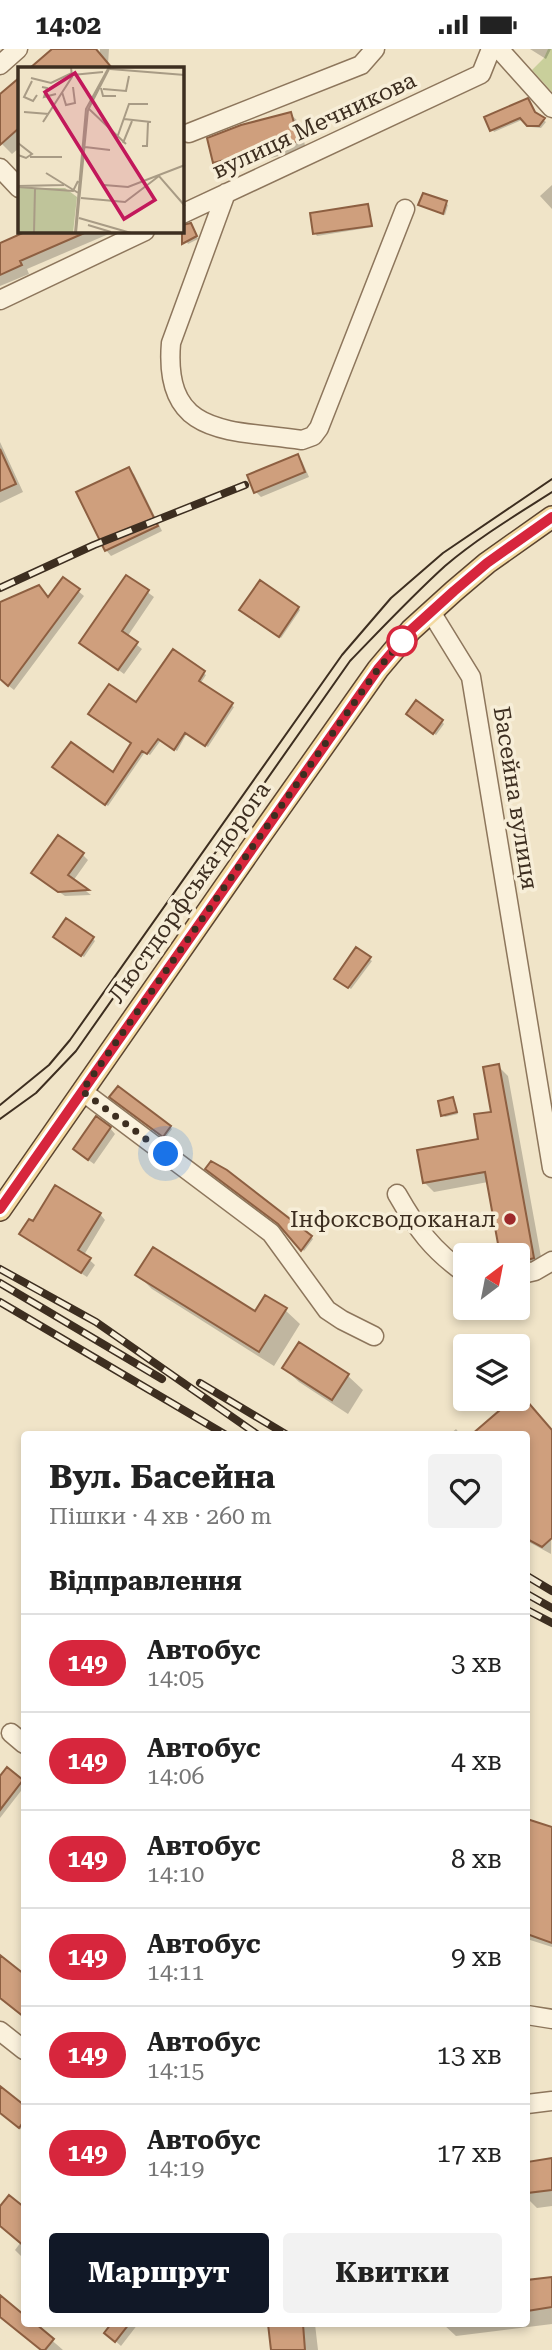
<!DOCTYPE html>
<html lang="uk">
<head>
<meta charset="utf-8">
<style>
	body { margin:0; font-family:"Roboto Serif",serif; background:#f2f2f2; color:#222; height:100vh; display:flex; flex-direction:column; font-size:26px; white-space:nowrap }
	* { box-sizing:border-box; margin:0 }
	p { font-size:23px; color:#767676 }
	.icon { flex:none; width:38px; height:38px; fill:none; stroke:currentColor; stroke-width:2; stroke-linecap:round; stroke-linejoin:round }
	.map { position:relative; flex:1; overflow:hidden }
	.details { position:absolute; left:21px; top:1382px; width:509px; height:896px; display:flex; flex-direction:column; background:#fff; border-radius:7px; box-shadow:0 4px 10px #0003 }
	.details>* { flex:none }
	.badge { padding:0 14px; border-radius:23px; font-size:24px; line-height:46px }
	.needle { width:46px; rotate:32deg }
	.controls { position:absolute; left:453px; top:1194px; display:grid; gap:14px }
	.controls a { display:grid; place-items:center; width:77px; height:77px; border-radius:7px; background:#fff; box-shadow:0 4px 10px #0003; font-size:35px }
	.you { position:absolute; width:35px; height:35px; margin:-18px; border:5px solid #fff; border-radius:50%; background:#1a73e8; box-shadow:0 0 0 10px #1a73e833 }
	.map>.badge { position:absolute; translate:-50% -50%; box-shadow:0 0 0 4px #fff }
	h2 { padding:0 28px; font-size:26px; line-height:63px }
	.round { display:grid; place-items:center; flex:none; width:74px; height:74px; border-radius:7px; background:#f2f2f2 }
	.summary { display:flex; align-items:center; justify-content:space-between; height:119px; padding:0 28px }
	h1 { font-size:33px; font-weight:700; line-height:52px }
	.primary-button { display:flex; gap:14px; margin-top:auto; padding:14px 28px }
	.primary-button a { flex:1; height:80px; border-radius:7px; background:#111827; color:#fff; font-size:28px; font-weight:700; line-height:80px; text-align:center }
	.primary-button a+a { background:#f2f2f2; color:#222 }
	ul { padding:0; list-style:none }
	li { display:flex; align-items:center; gap:21px; height:98px; padding:0 28px; border-top:2px solid #e0e0e0 }
	li div { flex:1 }
	li b { display:block; font-size:26px }
	li em { font-style:normal }
	li .badge { min-width:77px; font-weight:700; text-align:center }
	.status { display:flex; justify-content:space-between; align-items:center; height:49px; padding:0 35px; background:#fff; direction:ltr }
	.status svg { height:19px; fill:currentColor }
	.map>svg:first-child { display:block }
	.green { fill:#c9cf9b }
	.shadow { fill:#0003 }
	.building { fill:#cf9f7d; stroke:#8d5f41; stroke-width:2 }
	.lines { fill:none; stroke-linecap:round; stroke-linejoin:round }
	.minor-casing { stroke:#8d765c; stroke-width:21 }
	.major-casing { stroke:#5b4430; stroke-width:24 }
	.minor { stroke:#faf1dc; stroke-width:18 }
	.major { stroke:#f3d9a0; stroke-width:21 }
	.tram { stroke:#3d2e20; stroke-width:2 }
	.rail-casing { stroke:#3d2e20; stroke-width:8 }
	.rail { stroke:#f7eed8; stroke-width:5; stroke-dasharray:16; stroke-linecap:butt }
	.line-casing { stroke:#fff; stroke-width:16 }
	.line { stroke:#d7263d; stroke-width:10 }
	.walk { stroke:#3d2e20; stroke-width:7; stroke-dasharray:0 12.6 }
	.stop-dot { fill:#fff; stroke:#d7263d; stroke-width:3.5 }
	.poi-dot { fill:#9e2a2b; stroke:#f7eed8; stroke-width:2.5 }
	.labels { text-anchor:middle; stroke-width:7; stroke-linejoin:round; paint-order:stroke }
	.street-label { font-size:23px; fill:#3d2e20; stroke:#f7eed8 }
	.poi-label { font-size:23px; fill:#3d2e20; stroke:#f7eed8; text-anchor:end }
	.inset-road { fill:none; stroke:#a89b85; stroke-width:2 }
	.view { fill:#c2185b; fill-opacity:0.15; stroke:#c2185b; stroke-width:3.5 }
	.inset-edge { fill:none; stroke:#3d2e20; stroke-width:3.5 }
</style>
</head>
<body>
<div class="status"><b>14:02</b><svg viewBox="0 0 49 12"><path d="M0 12V9h3v3zM5 12V6h3v6zM10 12V3h3v9zM15 12V0h3v12zM26 1h20v11H26zM47 4h2v5h-2z"/></svg></div>
<div class="map">
<svg width="552" height="2301" viewBox="0 0 552 2301">
	<rect width="100%" height="100%" fill="#f0e4c8"/>
	<path class="green" d="M548 0H552V43L532 21 544 9Z"/>
	<path class="shadow" d="M55 0H96L95 11H99L100 0H109L108 15 111 19H33Z
		M530 0H551L546 10Z
		M19 31V99L12 105 0 93V48Z
		M290 65 299 73 306 100 223 121 215 113Z
		M536 66 546 73 541 79 531 78 524 70 494 83 487 69Z
		M552 136V160L540 147Z
		M446 154 448 156 445 166 420 156Z
		M368 157 373 178 317 187 315 184Z
		M192 178 198 190 188 195 181 182 182 179Z
		M32 182H111V184L27 220 29 225 0 237V196Z
		M0 393 23 443 0 454Z
		M297 407 302 412 309 428 261 448 256 443Z
		M128 420 134 425 162 482 111 507 106 501Z
		M127 528 154 548 127 588 142 600 124 625 82 594Z
		M64 530 84 547 14 641 0 630V555L49 550Z
		M298 559 300 561 281 589 243 563Z
		M173 603 206 626 200 635 234 658 208 698 187 684 177 702 161 691 150 706 145 703 108 757 57 720 114 726 133 695 136 655Z
		M410 667 442 673 444 675 436 686Z
		M83 806 88 811 73 832 91 846 65 847 39 829Z
		M58 890H93L95 892 84 908Z
		M369 910 372 912 351 940 339 932Z
		M498 1017 508 1027 543 1219 518 1227V1206L488 1133 434 1143 424 1133 480 1091 493 1064Z
		M114 1050 170 1078 172 1080 165 1089Z
		M452 1050 458 1065 445 1068 443 1066Z
		M110 1079 115 1085 94 1115 80 1105Z
		M100 1165 105 1171 84 1206 95 1216 87 1228 21 1185 34 1175Z
		M281 1176 311 1188 313 1190 304 1202Z
		M138 1226 255 1264 285 1261 300 1275 274 1317 152 1240Z
		M300 1295 348 1327 363 1341 348 1365 299 1333 284 1319Z
		M520 1346 552 1382 551 1505 527 1492V1386H473Z
		M456 1380 461 1386H449Z
		M7 1720 22 1732 24 1738 0 1769V1730Z
		M527 1771 552 1780V1898L527 1890Z
		M0 1908 24 1928V1969L0 1950Z
		M0 2039 24 2059V2083L0 2063Z
		M552 2111V2157L537 2159 527 2149V2114Z
		M10 2148 24 2161V2210L15 2201 21 2193 0 2176V2160Z
		M552 2230V2275L456 2287 443 2275H527V2233Z
		M0 2249 24 2268V2275H33L63 2301H41L0 2268Z
		M114 2275H138L121 2297 112 2289Z
		M270 2275H315L318 2301H273Z"/>
	<path class="building" d="M52 0H96L112 19H30Z
		M19 29V79L0 96V45Z
		M528 49 535 63 545 69 539 77H527L520 69 490 82 484 68Z
		M291 63 299 92 213 114 207 89 241 76Z
		M423 144 447 152 443 165 418 156Z
		M368 155 372 177 313 185 310 164Z
		M191 174 197 187 182 195V176Z
		M27 182H89L20 212 22 216 0 226V194Z
		M0 400 16 435 0 442Z
		M298 405 305 423 254 444 247 426Z
		M129 418 158 477 105 502 76 443Z
		M126 526 149 541 122 582 138 593 118 621 79 594Z
		M63 528 80 540 8 637 0 630V553L39 536 48 548Z
		M260 531 299 558 279 588 239 561Z
		M173 600 205 622 199 632 233 654 205 697 185 684 174 701 158 690 147 705 142 702 105 756 52 718 71 693 113 723 131 694 88 665 109 635 136 653Z
		M416 651 443 671 433 685 406 665Z
		M58 786 84 804 68 826 89 841 58 843 31 824Z
		M66 869 94 888 81 907 53 888Z
		M356 898 371 908 348 939 334 930Z
		M499 1015 534 1209 518 1214V1206H500L485 1123 423 1134 417 1101 478 1090 474 1065 491 1063 483 1018Z
		M118 1037 171 1077 163 1088 109 1048Z
		M453 1048 457 1063 441 1067 438 1052Z
		M96 1067 111 1078 88 1111 73 1100Z
		M211 1112 227 1121 312 1187 301 1202 278 1175 205 1120Z
		M55 1136 101 1164 78 1201 91 1209 81 1224 19 1185 29 1170 33 1172Z
		M153 1198 255 1262 265 1246 287 1259 259 1303 135 1226Z
		M299 1293 349 1325 332 1351 282 1319Z
		M520 1344 552 1381V1489L542 1498 527 1490V1386H471L514 1349H518Z
		M7 1718 23 1731 0 1761V1727Z
		M527 1770 552 1778V1894L527 1885Z
		M0 1906 24 1925V1968L0 1949Z
		M0 2037 24 2056V2072L19 2079 0 2064Z
		M552 2109V2141L527 2144V2113Z
		M9 2146 24 2158V2197L0 2177V2157Z
		M552 2228V2258L527 2262V2231Z
		M0 2246 24 2266V2275H36L54 2290 45 2301H41L0 2268Z
		M111 2275H129L115 2293 104 2284Z
		M268 2275H303L305 2301H271Z"/>
	<g class="lines">
		<g class="minor-casing">
			<path id="minor" d="M499 0 552 59
				M0 16 18 0
				M189 84 361 16 375 0
				M0 119 19 139
				M226 144 171 294C163 390 231 380 302 391L313 387 319 379 405 160
				M182 165 481 25 491 0
				M0 251 145 182
				M431 563 471 628 552 1119
				M82 1042 271 1184 327 1261 342 1271 374 1287
				M397 1145C417 1180 432 1201 466 1225
				M518 1226 535 1222 552 1212
				M11 1684 24 1695
				M527 1966 552 1970
				M0 1982 24 2001
				M527 2055 552 2052"/>
		</g>
		<g class="major-casing">
			<path id="major" d="M0 1161 258 790 378 620 411 581 454 542 487 514 552 468"/>
		</g>
		<use href="#minor" class="minor"/>
		<use href="#major" class="major"/>
		<path class="tram" d="M0 1056 49 1016 70 991 342 606 391 549 443 504 552 430
			M0 1070 36 1044 76 1002 350 612C381 580 412 547 445 517 478 489 516 466 552 443"/>
		<g class="rail-casing">
			<path id="rail" d="M0 539 94 496 245 436
				M0 1220 96 1273 258 1386
				M0 1234 162 1330
				M0 1253 226 1386
				M200 1334 287 1386
				M527 1527 552 1542
				M527 1545 552 1559
				M527 1561 552 1574"/>
		</g>
		<use href="#rail" class="rail"/>
	</g>
	<g class="lines">
		<g class="line-casing">
			<path id="line" d="M0 1160 378 620 411 581 454 542 487 514 552 468"/>
		</g>
		<use href="#line" class="line"/>
		<path class="walk" d="M166 1105 82 1042 258 790 378 620 402 592"/>
	</g>
	<circle class="stop-dot" cx="402" cy="592" r="14"/>
	<circle class="poi-dot" cx="510" cy="1170" r="7"/>
	<g class="labels">
		<g class="street-label">
			<text transform="translate(314 76) rotate(-25)" y="8">вулиця Мечникова</text>
			<text transform="translate(516 749) rotate(81)" y="8">Басейна вулиця</text>
			<text transform="translate(189 843) rotate(-55)" y="8">Люстдорфська дорога</text>
		</g>
		<g class="poi-label">
			<text x="496" y="1178">Інфоксводоканал</text>
		</g>
	</g>
	<g transform="translate(18 18)">
		<rect width="166" height="166" fill="#f0e4c8"/>
		<path d="M0 121H47L59 130 55 166H0Z" fill="#bfc49a"/>
		<path class="inset-road" d="M92 2 167 8M54 8 85 5M13 11 33 16 54 6M14 14 6 30 15 34 19 28M24 20 29 21 26 30 38 27M83 21 85 29H98M85 22 108 24 111 9M44 25 48 38 57 36 55 20M70 41 108 77M6 45 31 47M106 52 133 55M25 55 54 10 53 0M99 71 111 37H130M0 76 14 87 8 91 0 88M105 76 114 54M124 79H129L130 55M67 80 92 83M12 90H44M28 106 62 127M86 118 110 120 167 98M0 119 46 118M0 120 55 124 60 114M63 131 107 135 141 109 167 139M61 151 113 166M70 158 93 165M16 166 17 121M57 166 68 42 91 0M58 166 70 43 92 0"/>
		<path class="view" d="M57 6 137 133 106 152 27 25Z"/>
		<rect width="166" height="166" class="inset-edge"/>
	</g>
</svg>
<div class="controls">
<a><svg class="needle" viewBox="-14 -14 28 28"><path d="M0-13l5 13h-10z" fill="#e53935"/><path d="M0 13l5-13h-10z" fill="#767676"/></svg></a>
<a><svg class="icon" aria-label="layers" viewBox="0 0 24 24"><path d="M12 4l9 5-9 5-9-5zM3 14l9 5 9-5"/></svg></a>
</div>
<div class="you" style="left:166px;top:1105px"></div>
<section class="details">
<div class="summary"><div><h1>Вул. Басейна</h1><p>Пішки · 4 хв · 260 m</p></div><a class="round"><svg class="icon" aria-label="heart" viewBox="0 0 24 24"><path d="M12 20l-8-8c-3-5 5-10 8-4 3-6 11-1 8 4z"/></svg></a></div>
<h2>Відправлення</h2>
<ul>
<li><span class="badge" style="background:#d7263d;color:#fff">149</span><div><b>Автобус</b><p>14:05</p></div><em>3 хв</em></li>
<li><span class="badge" style="background:#d7263d;color:#fff">149</span><div><b>Автобус</b><p>14:06</p></div><em>4 хв</em></li>
<li><span class="badge" style="background:#d7263d;color:#fff">149</span><div><b>Автобус</b><p>14:10</p></div><em>8 хв</em></li>
<li><span class="badge" style="background:#d7263d;color:#fff">149</span><div><b>Автобус</b><p>14:11</p></div><em>9 хв</em></li>
<li><span class="badge" style="background:#d7263d;color:#fff">149</span><div><b>Автобус</b><p>14:15</p></div><em>13 хв</em></li>
<li><span class="badge" style="background:#d7263d;color:#fff">149</span><div><b>Автобус</b><p>14:19</p></div><em>17 хв</em></li>
</ul>
<div class="primary-button"><a>Маршрут</a><a>Квитки</a></div>
</section>
</div>
</body>
</html>
